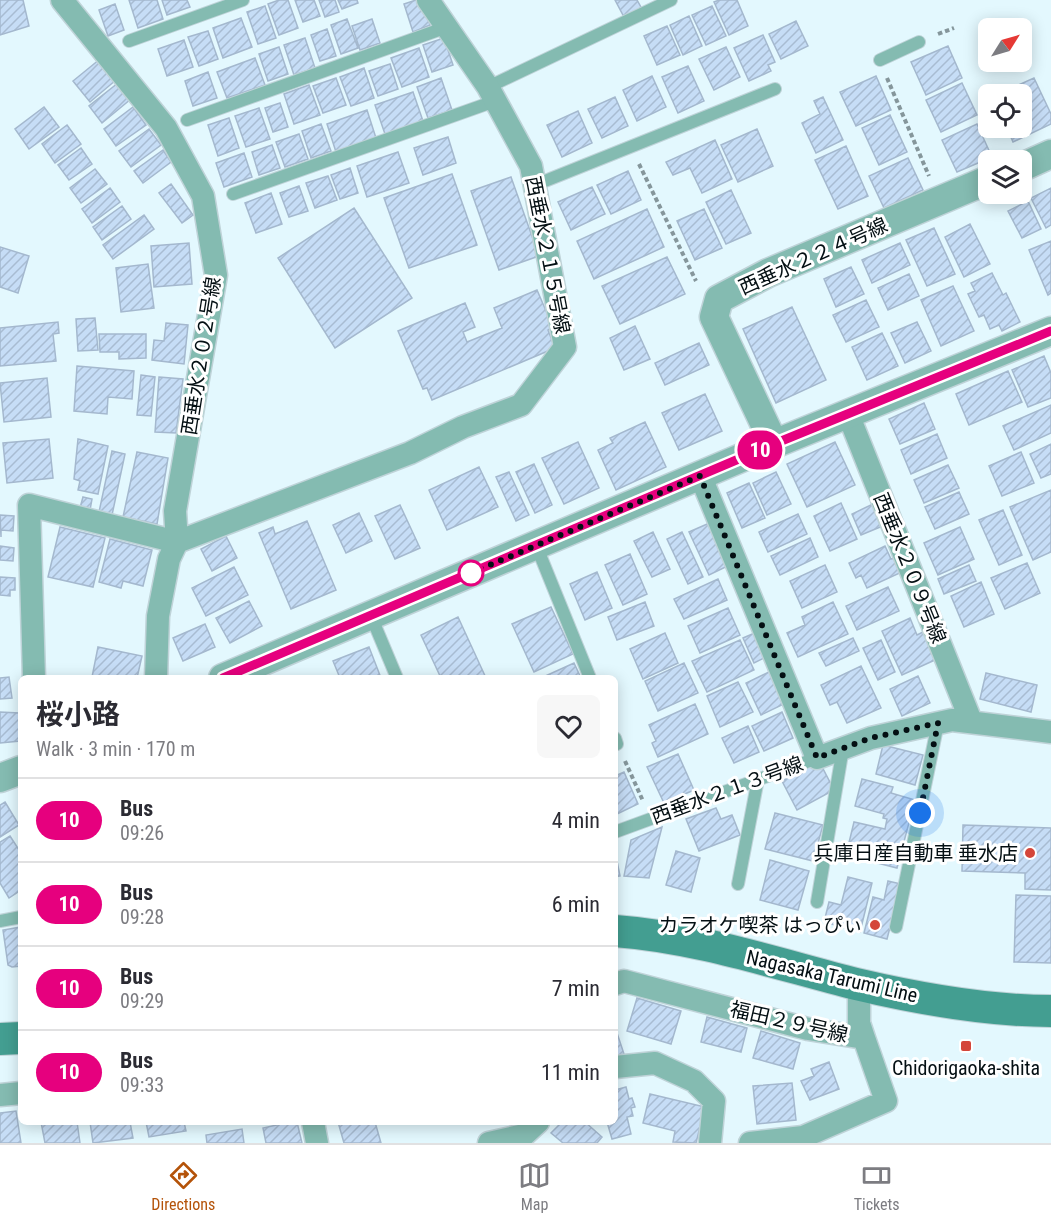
<!DOCTYPE html>
<html lang="en">
<head>
<meta charset="utf-8">
<style>
	body { margin:0; font-family:"Roboto Condensed","Noto Sans JP",sans-serif; background:#f7f7f7; color:#2b2b33; height:100vh; display:flex; flex-direction:column; font-size:22px; white-space:nowrap }
	* { box-sizing:border-box; margin:0 }
	p { font-size:20px; color:#7c7c81 }
	.icon { flex:none; width:33px; height:33px; fill:none; stroke:currentColor; stroke-width:2; stroke-linecap:round; stroke-linejoin:round }
	.map { position:relative; flex:1; overflow:hidden }
	.panel { position:absolute; left:18px; top:675px; width:600px; height:450px; display:flex; flex-direction:column; background:#fff; border-radius:9px; box-shadow:0 3px 15px #0003 }
	.panel>* { flex:none }
	.badge { padding:0 12px; border-radius:20px; font-size:21px; line-height:39px }
	.needle { width:39px; rotate:53deg }
	.tools { position:absolute; left:978px; top:18px; display:grid; gap:12px }
	.tools a { display:grid; place-items:center; width:54px; height:54px; border-radius:9px; background:#fff; box-shadow:0 3px 15px #0003; font-size:30px }
	.you { position:absolute; width:30px; height:30px; margin:-15px; border:4px solid #fff; border-radius:50%; background:#1a73e8; box-shadow:0 0 0 9px #1a73e833 }
	.map>.badge { position:absolute; translate:-50% -50%; box-shadow:0 0 0 3px #fff }
	.round { display:grid; place-items:center; flex:none; width:63px; height:63px; border-radius:9px; background:#f7f7f7 }
	.head { display:flex; align-items:center; justify-content:space-between; height:102px; padding:0 18px }
	h1 { font-size:28px; font-weight:700; line-height:45px }
	ul { padding:0; list-style:none }
	li { display:flex; align-items:center; gap:18px; height:84px; padding:0 18px; border-top:2px solid #e1e1e2 }
	li div { flex:1 }
	li b { display:block; font-size:22px }
	li em { font-style:normal }
	li .badge { min-width:66px; font-weight:700; text-align:center }
	.tabs { display:flex; justify-content:space-around; align-items:center; height:84px; border-top:2px solid #e1e1e2; background:#fff; font-size:16px; color:#7c7c81 }
	.tabs a { display:grid; justify-items:center; gap:3px }
	.tabs .active { color:#b45309 }
	.map>svg:first-child { display:block }
	.building { fill:url(#building-hatch); stroke:#a4b8ce; stroke-width:1.5 }
	.lines { fill:none; stroke-linecap:round; stroke-linejoin:round }
	.service-casing { stroke:#bfd3d8; stroke-width:14 }
	.minor-casing { stroke:#bfd3d8; stroke-width:25 }
	.tertiary-casing { stroke:#bfd3d8; stroke-width:31 }
	.secondary-casing { stroke:#bfd3d8; stroke-width:34 }
	.path { stroke:#85969b; stroke-width:4; stroke-dasharray:4.5 3; stroke-linecap:butt }
	.service { stroke:#84bbb1; stroke-width:12 }
	.minor { stroke:#84bbb1; stroke-width:22 }
	.tertiary { stroke:#84bbb1; stroke-width:28 }
	.secondary { stroke:#439e91; stroke-width:32 }
	.line-casing { stroke:#fff; stroke-width:14 }
	.line { stroke:#e6007e; stroke-width:9 }
	.walk { stroke:#040f13; stroke-width:6; stroke-dasharray:0 10.8 }
	.stop-dot { fill:#fff; stroke:#e6007e; stroke-width:3 }
	.poi-dot { fill:#d4463a; stroke:#fff; stroke-width:2 }
	.labels { text-anchor:middle; stroke-width:6; stroke-linejoin:round; paint-order:stroke }
	.street-label { font-size:20px; fill:#040f13; stroke:#fff }
	.poi-label { font-size:20px; fill:#040f13; stroke:#fff; text-anchor:end }
</style>
</head>
<body>
<div class="map">
<svg width="1051" height="1143" viewBox="0 0 1051 1143">
	<defs>
		<pattern id="building-hatch" width="6" height="6" patternUnits="userSpaceOnUse" patternTransform="scale(1.5)"><rect width="6" height="6" fill="#c6ddf6"/><path d="M-1 1l2-2M0 6l6-6M5 7l2-2" fill="none" stroke="#a8bcd2"/></pattern>
	</defs>
	<rect width="100%" height="100%" fill="#e3f8fe"/>
	<path class="building" d="M0 0H23L29 26 0 35Z
		M129 0H157L163 19 138 28Z
		M162 0H187L190 7 167 15Z
		M279 0H288L298 28 279 35 268 4Z
		M295 0H314L320 16 303 22Z
		M319 0H335L339 12 325 17Z
		M338 0H357L358 3 342 9Z
		M416 0H422L430 25 413 32 404 4Z
		M615 0H637L642 9 624 17Z
		M719 0H737L748 26 729 35 714 2Z
		M115 4 124 30 108 36 99 10Z
		M265 6 276 38 258 44 247 12Z
		M712 6 726 36 706 45 692 15Z
		M689 16 702 46 683 55 670 25Z
		M241 18 252 47 223 58 213 28Z
		M347 19 358 48 341 54 331 25Z
		M372 19 380 43 360 50 352 26Z
		M796 21 808 46 781 59 769 34Z
		M667 26 680 55 657 65 644 36Z
		M327 29 336 56 320 61 311 35Z
		M208 31 218 59 199 66 188 37Z
		M763 35 775 62 768 65 771 71 749 81 734 48Z
		M305 38 315 68 294 75 284 45Z
		M444 38 453 65 432 72 423 45Z
		M184 40 193 67 167 76 158 49Z
		M948 46 962 78 926 95 911 62Z
		M279 47 288 74 268 81 259 54Z
		M726 47 740 77 714 90 699 59Z
		M419 48 429 77 402 87 391 58Z
		M255 58 265 85 227 98 217 72Z
		M100 59 116 80 90 102 73 81Z
		M390 64 398 89 378 96 369 71Z
		M688 66 704 101 678 113 662 77Z
		M364 68 374 98 351 106 340 77Z
		M208 72 217 98 193 106 185 81Z
		M652 76 666 107 637 121 623 90Z
		M876 76 891 110 856 126 840 92Z
		M336 78 346 105 323 113 313 86Z
		M441 78 452 110 428 118 417 87Z
		M1034 78 1051 114V124L1013 142 1007 128H1022V94H998Z
		M118 83 131 99 102 123 89 106Z
		M962 83 977 115 941 132 926 100Z
		M309 85 320 115 294 124 284 94Z
		M413 92 423 121 385 134 375 105Z
		M615 97 628 126 602 138 588 109Z
		M823 97 843 140 816 153 802 123 820 114 814 101Z
		M280 103 288 127 273 132 265 108Z
		M44 107 59 127 29 149 15 129Z
		M133 107 146 125 116 146 104 129Z
		M259 108 270 139 246 147 235 116Z
		M367 110 376 138 336 152 327 124Z
		M578 111 592 143 562 157 547 125Z
		M890 115 907 152 879 165 862 128Z
		M229 118 239 148 218 156 208 125Z
		M321 124 331 151 311 158 302 131Z
		M977 124 992 157 957 172 942 140Z
		M67 125 81 144 55 163 42 144Z
		M149 129 161 145 131 167 119 151Z
		M757 129 773 166 738 182 721 145Z
		M299 134 308 159 285 167 276 142Z
		M448 137 456 163 423 175 414 148Z
		M715 140 732 179 702 193 690 168 673 175 666 162Z
		M272 145 280 168 259 175 252 152Z
		M846 146 868 196 838 209 815 160Z
		M81 148 92 164 69 180 58 165Z
		M163 150 171 162 143 183 134 171Z
		M398 152 409 183 367 197 357 166Z
		M244 153 252 177 224 187 216 163Z
		M908 158 923 190 884 208 869 176Z
		M350 168 358 193 340 199 331 175Z
		M95 169 107 184 81 203 70 188Z
		M628 171 641 200 611 214 597 185Z
		M452 174 477 245 409 268 384 198Z
		M328 176 337 200 315 208 306 183Z
		M511 177 539 256 499 270 471 191Z
		M171 184 193 215 182 223 159 193Z
		M299 186 308 211 289 217 280 193Z
		M592 187 605 214 571 230 558 202Z
		M110 188 120 202 92 223 82 209Z
		M1051 188V225L1046 228 1031 198Z
		M731 190 751 233 726 244 706 202Z
		M271 193 282 224 256 233 245 203Z
		M1028 201 1041 229 1022 238 1008 211Z
		M122 206 131 219 102 240 93 227Z
		M354 208 412 298 335 348 278 258Z
		M647 209 664 247 594 279 577 241Z
		M704 209 722 248 695 260 677 221Z
		M144 215 154 229 113 259 103 245Z
		M970 224 990 264 964 277 945 237Z
		M934 228 955 274 927 286 906 240Z
		M1051 241V293L1048 295 1029 250Z
		M189 243 192 284 154 287 151 246Z
		M900 243 910 265 872 283 862 260Z
		M0 247 29 256 18 293 0 287Z
		M667 257 685 294 620 324 602 286Z
		M148 264 154 308 121 312 116 268Z
		M851 267 864 294 836 307 824 279Z
		M992 273 1003 295 1006 293 1020 322 1002 331 999 325 990 329 984 315 979 317 968 294 975 291 971 283Z
		M909 274 919 296 888 310 878 288Z
		M953 286 974 331 941 346 921 300Z
		M537 290 553 327 548 330 555 348 432 400 427 388 423 389 398 331 465 303 475 327 463 332 467 342 502 328 494 308Z
		M866 300 879 327 846 342 833 315Z
		M792 307 826 380 776 403 743 329Z
		M95 318 98 350 78 351 76 319Z
		M58 322 59 333 53 334 56 361 0 366V328Z
		M917 322 931 351 905 363 891 333Z
		M166 323 188 325 184 364 152 360 154 340 164 341Z
		M635 326 650 359 624 370 610 338Z
		M882 333 898 366 867 380 852 347Z
		M99 334H146V358L119 359V352H100Z
		M699 343 709 365 665 385 655 363Z
		M1044 356 1051 373V398L1028 407 1012 370Z
		M77 366 134 371 132 399 108 397 107 414 74 411Z
		M1008 371 1022 402 969 425 956 394Z
		M141 375 155 377 151 416 137 415Z
		M159 377 183 379 176 433 155 432Z
		M47 378 51 417 4 422 0 383Z
		M705 394 722 431 679 450 662 413Z
		M924 403 935 429 900 444 889 419Z
		M1051 405V433L1014 450 1003 426Z
		M645 422 666 467 616 490 598 450 613 443 610 438Z
		M937 434 947 458 911 474 901 450Z
		M49 439 53 478 7 483 3 443Z
		M78 439 108 446 98 494 78 490 80 481 74 479Z
		M578 442 599 488 564 504 542 458Z
		M835 442 855 485 807 507 787 464Z
		M1051 444V474L1041 478 1030 454Z
		M112 451 125 454 112 515 99 512Z
		M137 452 168 458 157 524 123 517Z
		M1021 452 1034 483 1002 496 989 466Z
		M534 464 552 505 535 513 516 472Z
		M948 465 959 488 924 503 914 480Z
		M479 467 498 507 447 530 429 490Z
		M509 472 529 515 516 521 496 477Z
		M776 472 791 504 767 515 753 483Z
		M749 483 765 518 742 528 727 493Z
		M1051 490V552L1033 560 1010 507Z
		M959 492 969 514 935 529 925 507Z
		M83 497 92 499 90 510 80 508Z
		M841 503 857 539 830 551 814 516Z
		M875 503 885 525 861 535 852 514Z
		M400 505 420 548 395 559 375 516Z
		M1003 510 1022 555 999 565 979 520Z
		M359 513 372 541 346 553 333 525Z
		M798 514 807 534 768 552 759 532Z
		M0 515 14 516 13 531 1 530V537Z
		M307 521 336 590 291 609 259 533 273 527 275 534Z
		M714 521 734 563 709 575 689 532Z
		M60 527 105 538 93 587 48 577Z
		M960 527 974 559 938 575 924 543Z
		M653 532 670 569 652 577 634 541Z
		M682 532 703 577 688 584 667 539Z
		M226 536 237 558 212 571 201 549Z
		M810 538 818 557 780 575 771 556Z
		M110 539 152 550 143 586 123 581 121 588 99 582Z
		M0 546 14 548 13 561 0 560Z
		M885 546 891 559 895 558 902 572 867 588 861 575 856 578 849 563Z
		M630 554 647 594 623 605 605 565Z
		M1027 563 1040 593 1005 609 991 578Z
		M825 565 837 592 802 608 790 581Z
		M969 565 976 581 944 594 938 579Z
		M234 567 248 595 206 616 192 588Z
		M597 572 612 608 585 620 570 584Z
		M0 577 15 578V590H10V596L0 595Z
		M718 579 727 600 684 619 674 599Z
		M981 582 994 614 964 627 951 596Z
		M888 587 899 611 857 630 846 606Z
		M249 601 262 626 230 643 216 618Z
		M645 602 654 626 617 640 608 617Z
		M833 602 848 634 798 657 787 633 805 625 802 617Z
		M551 607 573 654 534 672 512 624Z
		M728 608 740 635 700 653 688 626Z
		M458 617 486 678H441L421 635Z
		M910 618 917 635 925 631 937 659 902 675 882 631Z
		M205 624 215 647 183 661 173 638Z
		M757 632 768 656 754 663 743 638Z
		M665 633 678 663 643 679 630 649Z
		M853 638 859 651 826 666 819 653Z
		M740 640 754 670 707 692 692 661Z
		M881 640 895 672 878 680 863 648Z
		M98 647 142 656 137 678 92 677Z
		M369 647 381 678H340L333 661Z
		M574 663 581 678H541Z
		M684 663 698 693 658 711 645 681Z
		M861 666 881 708 847 723 837 702 830 705 821 685Z
		M771 671 786 703 761 715 746 683Z
		M986 673 1037 685 1031 712 980 699Z
		M918 676 930 703 902 716 890 689Z
		M9 677 12 698 0 699V678Z
		M738 682 753 712 720 727 707 696Z
		M695 704 708 734 658 757 652 743 656 741 649 725Z
		M0 712 19 713 20 741 0 743Z
		M782 712 793 738 764 751 752 726Z
		M748 726 759 752 734 763 722 738Z
		M883 745 923 755 915 785 876 774Z
		M678 754 694 790 664 803 647 767Z
		M819 761 834 790 797 810 782 781Z
		M624 772 638 804 617 814 615 776Z
		M862 779 893 787 891 793 915 800 897 868 846 855 854 822 885 829 887 819 883 818 884 814 855 806Z
		M5 802 19 825 0 837V805Z
		M716 808 721 819 732 815 740 835 699 851 686 819Z
		M775 813 823 825 813 861 765 849Z
		M963 825 1051 828V890L1025 889V873L962 871Z
		M662 827 649 878 624 876 631 840Z
		M10 836 21 853V890L9 898 0 883V842Z
		M615 851 620 876 615 877Z
		M676 851 700 858 691 892 666 885Z
		M770 860 809 871 798 910 760 900Z
		M848 877 872 883 860 932 824 922 829 902 841 905Z
		M888 881 901 884 887 939 864 933 873 897 884 900Z
		M1016 895 1051 896V963L1014 962Z
		M21 927V966L12 967 8 965 3 930Z
		M637 998 681 1011 671 1044 627 1031Z
		M707 1017 747 1028 741 1052 701 1042Z
		M616 1030 624 1054 615 1057V1031Z
		M761 1031 800 1043 793 1069 753 1058Z
		M829 1062 839 1089 810 1100 801 1081 814 1076 811 1069Z
		M792 1083 796 1120 757 1124 753 1086Z
		M626 1087 629 1099 632 1098 635 1107 631 1108 633 1116 627 1117 631 1134 612 1139 607 1122H615V1090Z
		M650 1094 705 1107 696 1143 673 1142 675 1131 643 1123Z
		M16 1111 21 1143H0V1113Z
		M41 1122H77L80 1143H45Z
		M90 1122H130L133 1138 93 1143Z
		M146 1122H184L186 1131 149 1137Z
		M290 1122H297L302 1143H266L263 1128Z
		M338 1122H375L381 1143H344Z
		M562 1122H585L602 1137 597 1143H563L551 1133Z
		M242 1129 244 1143H207L206 1135Z"/>
	<g class="lines">
		<g class="service-casing">
			<path id="service" d="M129 41 243 0
				M880 60 919 42
				M488 87 671 0
				M187 120 447 27
				M535 185 775 89
				M233 194 495 101
				M536 545 590 678
				M371 616 397 678
				M615 738 617 744
				M615 832 817 758
				M738 884 758 779
				M817 902 843 748
				M0 921 21 917
				M896 927 938 723"/>
		</g>
		<g class="minor-casing">
			<path id="minor" d="M62 0 166 128 203 196 216 275 175 511 177 542 169 559 158 616 156 678
				M848 414 971 721
				M700 475 817 758 871 738 952 720 1051 732
				M177 542 410 453 463 427 521 405 565 347 531 166 488 87 428 0
				M34 678 29 505 177 542
				M615 984 624 981 808 1029 864 1038 886 1101 803 1137 750 1143
				M859 984V1023L864 1038
				M615 1067 655 1063 694 1081 714 1101 710 1143
				M0 1095 21 1093
				M313 1122 317 1143
				M489 1143 524 1135 538 1122"/>
		</g>
		<g class="tertiary-casing">
			<path id="tertiary" d="M1022 167 1051 154
				M774 444 714 317 719 299 768 273 988 180
				M223 678 774 444 1051 331
				M0 778 21 770"/>
		</g>
		<g class="secondary-casing">
			<path id="secondary" d="M615 931C697 937 777 964 856 984 920 999 986 1011 1051 1011
				M0 1039 21 1038"/>
		</g>
		<path class="path" d="M938 34 954 28
			M887 78 929 176
			M639 164 696 281
			M625 761 643 801"/>
		<use href="#service" class="service"/>
		<use href="#minor" class="minor"/>
		<use href="#tertiary" class="tertiary"/>
		<use href="#secondary" class="secondary"/>
	</g>
	<g class="lines">
		<g class="line-casing">
			<path id="line" d="M223 678 774 444 1051 331"/>
		</g>
		<use href="#line" class="line"/>
		<path class="walk" d="M471 573 700 476 817 758 871 738 938 723 920 813"/>
	</g>
	<circle class="stop-dot" cx="471" cy="573" r="12"/>
	<g class="poi-dot">
		<circle cx="1030" cy="853" r="6"/>
		<circle cx="875" cy="925" r="6"/>
		<rect x="960" y="1040" width="12" height="12" rx="3"/>
	</g>
	<g class="labels">
		<g class="street-label">
			<text transform="translate(548 255) rotate(79)" y="7">西垂水２１５号線</text>
			<text transform="translate(813 256) rotate(-24)" y="7">西垂水２２４号線</text>
			<text transform="translate(201 356) rotate(-81)" y="7">西垂水２０２号線</text>
			<text transform="translate(910 568) rotate(68)" y="7">西垂水２０９号線</text>
			<text transform="translate(727 790) rotate(-20)" y="7">西垂水２１３号線</text>
			<text transform="translate(832 976) rotate(13)" y="7">Nagasaka Tarumi Line</text>
			<text transform="translate(789 1022) rotate(13)" y="7">福田２９号線</text>
		</g>
		<g class="poi-label">
			<text x="1018" y="860">兵庫日産自動車 垂水店</text>
			<text x="863" y="932">カラオケ喫茶 はっぴぃ</text>
			<text x="966" y="1075" text-anchor="middle">Chidorigaoka-shita</text>
		</g>
	</g>
</svg>
<div class="tools">
<a><svg class="needle" viewBox="-14 -14 28 28"><path d="M0-13l5 13h-10z" fill="#e53935"/><path d="M0 13l5-13h-10z" fill="#7c7c81"/></svg></a>
<a><svg class="icon" aria-label="locate" viewBox="0 0 24 24"><circle cx="12" cy="12" r="6"/><path d="M12 2v4M12 18v4M2 12h4M18 12h4"/></svg></a>
<a><svg class="icon" aria-label="layers" viewBox="0 0 24 24"><path d="M12 4l9 5-9 5-9-5zM3 14l9 5 9-5"/></svg></a>
</div>
<div class="you" style="left:920px;top:813px"></div>
<b class="badge" style="left:760px;top:450px;background:#e6007e;color:#fff">10</b>
<section class="panel">
<div class="head"><div><h1>桜小路</h1><p>Walk · 3 min · 170 m</p></div><a class="round"><svg class="icon" aria-label="heart" viewBox="0 0 24 24"><path d="M12 20l-8-8c-3-5 5-10 8-4 3-6 11-1 8 4z"/></svg></a></div>
<ul>
<li><span class="badge" style="background:#e6007e;color:#fff">10</span><div><b>Bus</b><p>09:26</p></div><em>4 min</em></li>
<li><span class="badge" style="background:#e6007e;color:#fff">10</span><div><b>Bus</b><p>09:28</p></div><em>6 min</em></li>
<li><span class="badge" style="background:#e6007e;color:#fff">10</span><div><b>Bus</b><p>09:29</p></div><em>7 min</em></li>
<li><span class="badge" style="background:#e6007e;color:#fff">10</span><div><b>Bus</b><p>09:33</p></div><em>11 min</em></li>
</ul>
</section>
</div>
<nav class="tabs">
<a class="active"><svg class="icon" aria-label="directions" viewBox="0 0 24 24"><path d="M12 3l9 9-9 9-9-9zM9 14v-3h6M13 9l2 2-2 2"/></svg>Directions</a>
<a><svg class="icon" aria-label="map" viewBox="0 0 24 24"><path d="M3 6l6-2 6 2 6-2v14l-6 2-6-2-6 2zM9 4v14M15 6v14"/></svg>Map</a>
<a><svg class="icon" aria-label="tickets" viewBox="0 0 24 24"><path d="M3 7h18v10H3zM15 7v10"/></svg>Tickets</a>
</nav>
</body>
</html>
